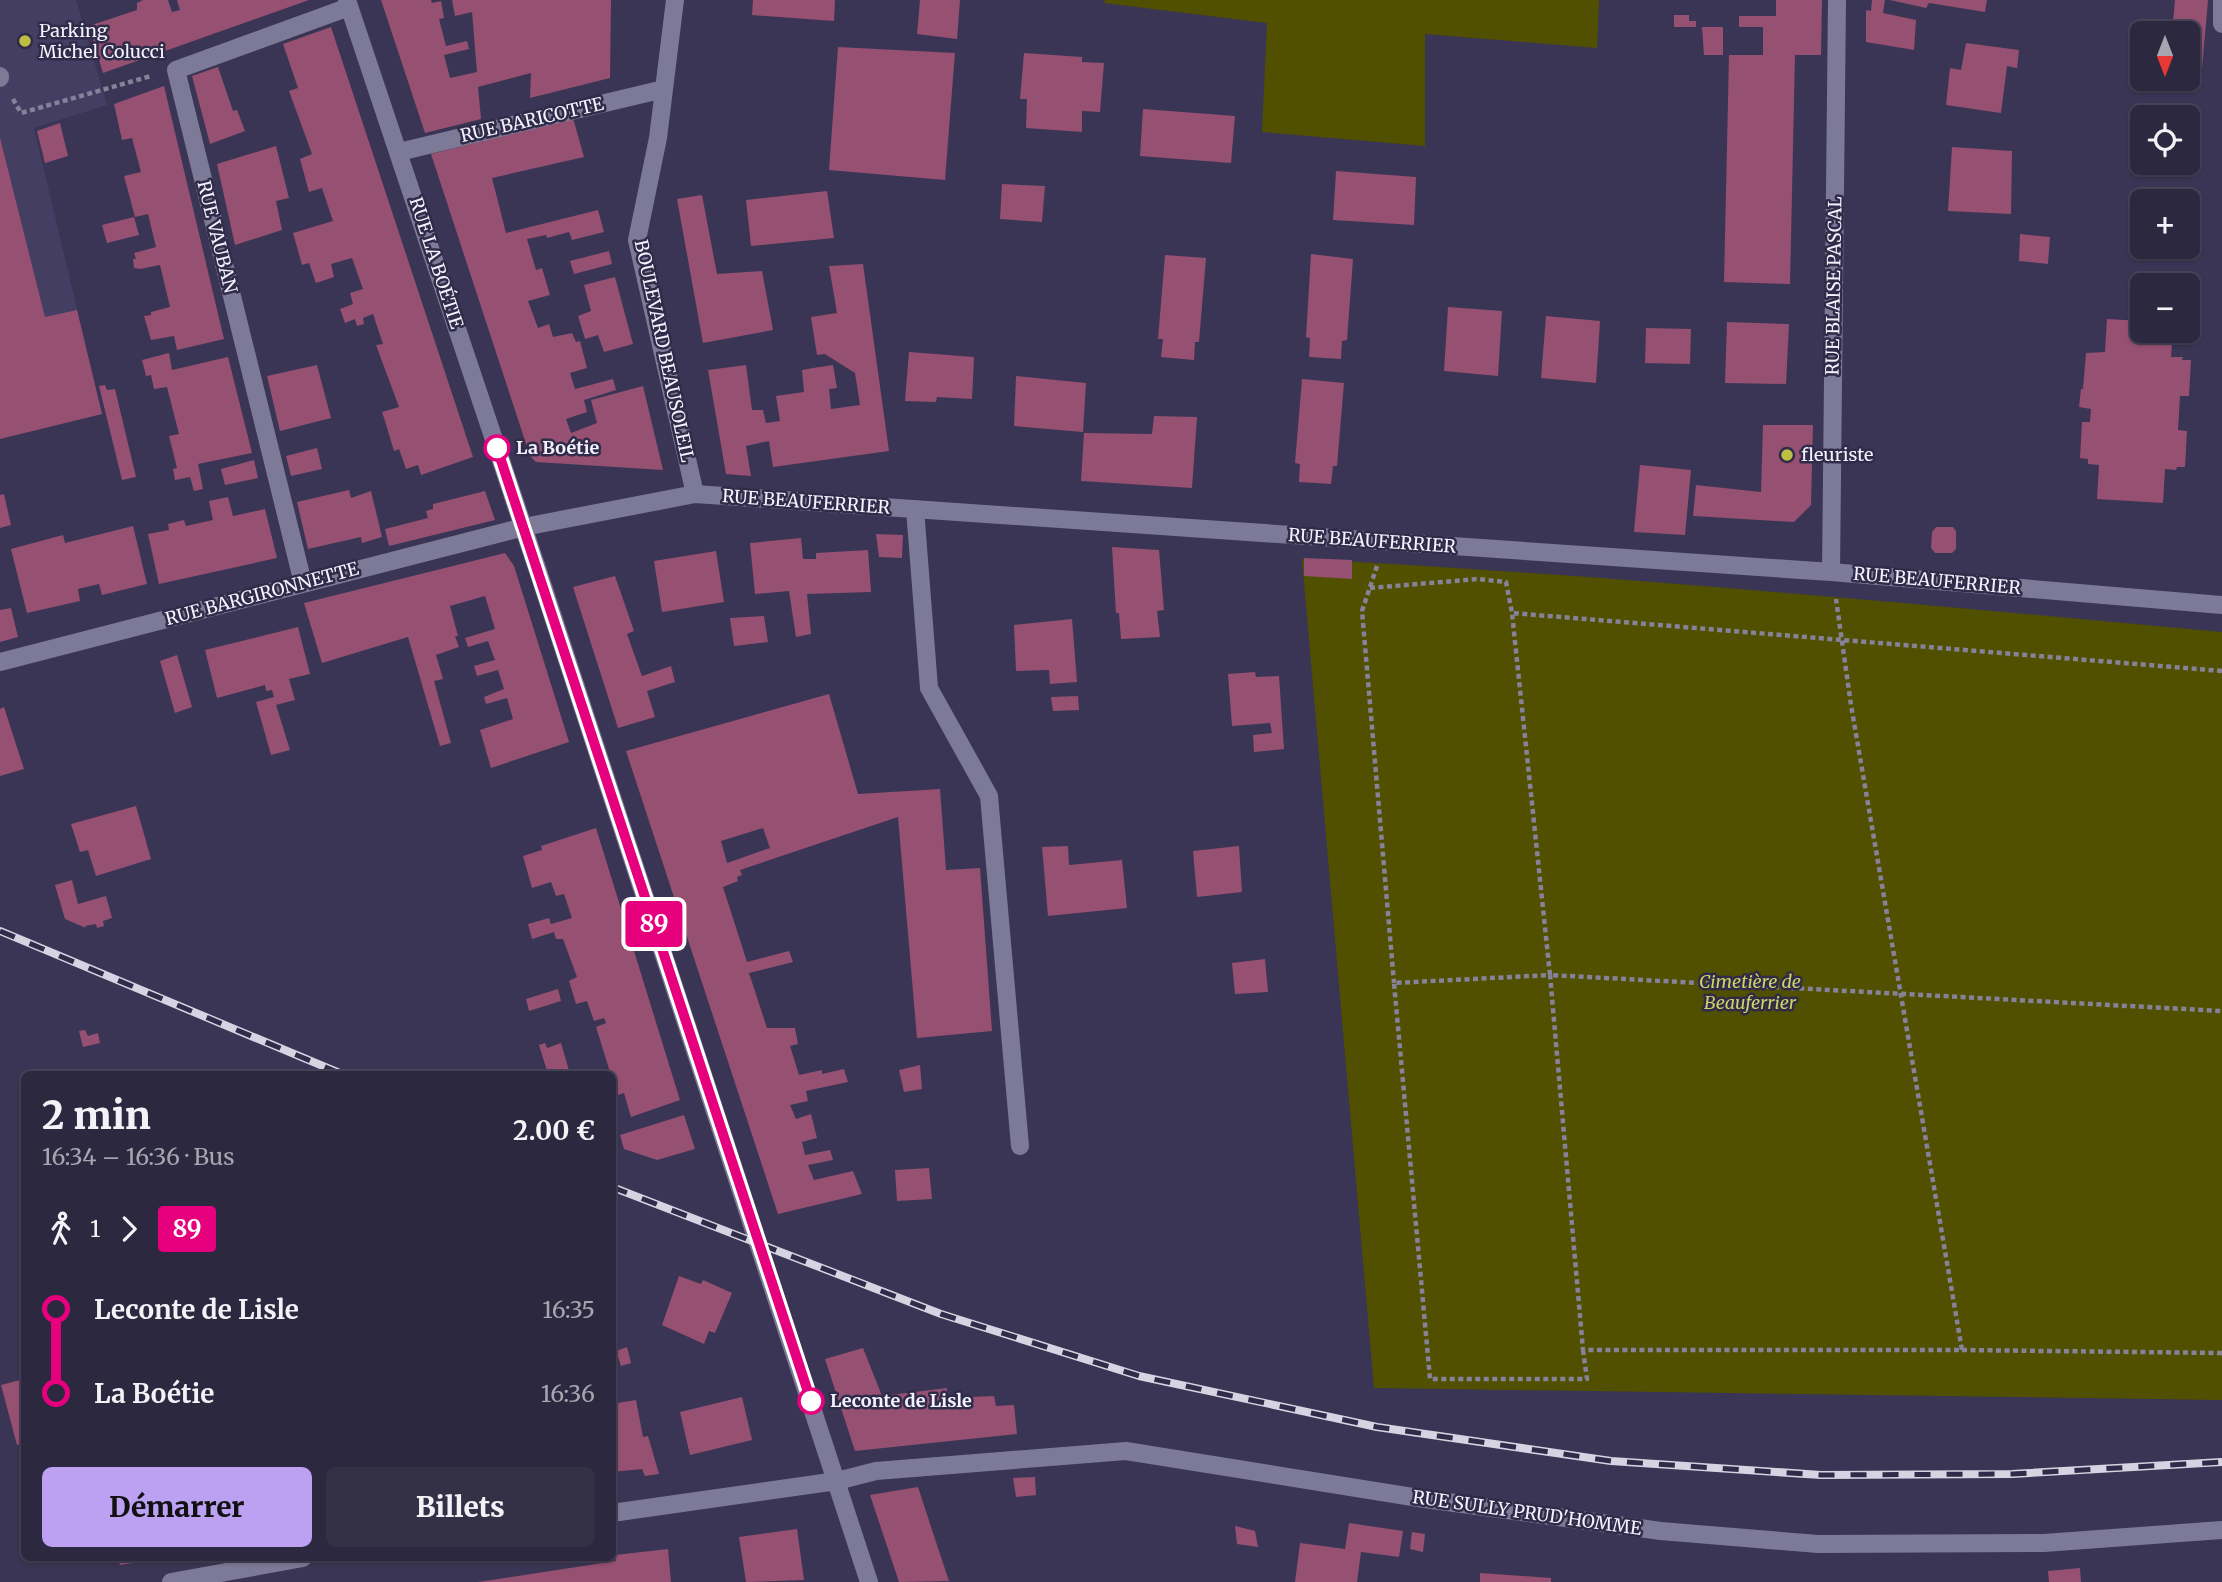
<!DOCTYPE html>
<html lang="fr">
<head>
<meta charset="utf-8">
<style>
	body { margin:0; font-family:Merriweather,serif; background:#343046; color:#f1f3f6; height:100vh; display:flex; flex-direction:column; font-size:26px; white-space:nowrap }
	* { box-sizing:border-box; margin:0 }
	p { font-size:23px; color:#a6a6b0 }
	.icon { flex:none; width:38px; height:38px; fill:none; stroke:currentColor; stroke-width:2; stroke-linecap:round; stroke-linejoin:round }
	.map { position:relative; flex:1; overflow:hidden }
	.details { position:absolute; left:21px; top:1071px; width:595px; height:490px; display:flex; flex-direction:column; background:#2c283f; border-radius:10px; box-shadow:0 2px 5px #0004,0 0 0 2px #484459 }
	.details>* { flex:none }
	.badge { padding:0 14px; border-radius:5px; font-size:24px; line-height:46px }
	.needle { width:46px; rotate:180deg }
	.tools { position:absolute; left:2130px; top:21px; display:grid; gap:14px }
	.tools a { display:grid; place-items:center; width:70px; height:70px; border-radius:10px; background:#2c283f; box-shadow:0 2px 5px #0004,0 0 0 2px #484459; font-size:35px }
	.map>.badge { position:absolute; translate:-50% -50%; box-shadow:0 0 0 4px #fff }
	.legs { display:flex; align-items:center; gap:10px; height:77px; padding:0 21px; font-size:23px }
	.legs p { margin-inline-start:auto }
	.headline { display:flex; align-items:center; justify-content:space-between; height:119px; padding:0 21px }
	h1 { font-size:38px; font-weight:800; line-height:52px }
	.action { display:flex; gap:14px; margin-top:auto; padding:14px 21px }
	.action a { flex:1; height:80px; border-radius:10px; background:#bca0f2; color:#111; font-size:28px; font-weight:800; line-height:80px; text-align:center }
	.action a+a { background:#343046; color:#f1f3f6 }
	ul { padding:0 21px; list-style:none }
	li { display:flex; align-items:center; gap:24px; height:84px; font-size:26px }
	li i { display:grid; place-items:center; width:10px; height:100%; margin:0 9px; background:currentColor }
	li i::after { content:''; width:18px; height:18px; margin:-9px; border:5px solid; border-radius:50%; background:#2c283f }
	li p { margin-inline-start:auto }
	li:first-child i { background:linear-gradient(#0000 50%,currentColor 0) }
	li:last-child i { background:linear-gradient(currentColor 50%,#0000 0) }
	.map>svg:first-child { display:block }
	.built { fill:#443e63 }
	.green { fill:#505000 }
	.building { fill:#965072; fill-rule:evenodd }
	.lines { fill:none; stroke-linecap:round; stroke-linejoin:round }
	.path { stroke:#86829a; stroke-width:4.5; stroke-dasharray:5 3.5; stroke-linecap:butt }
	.minor { stroke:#7d7a98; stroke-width:18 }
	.rail-casing { stroke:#d6d4e3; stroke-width:8 }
	.rail { stroke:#302b49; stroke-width:5; stroke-dasharray:16; stroke-linecap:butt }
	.line-1-casing { stroke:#fff; stroke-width:16 }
	.line-1 { stroke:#e6007e; stroke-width:10 }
	.poi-dot { fill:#bdbf43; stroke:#302b49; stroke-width:2.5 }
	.stop-1-dot { fill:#fff; stroke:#e6007e; stroke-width:3.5 }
	.labels { text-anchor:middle; stroke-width:5; stroke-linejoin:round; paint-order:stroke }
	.poi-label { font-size:18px; fill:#f3f2fe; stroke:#302b49; text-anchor:start }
	.street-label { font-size:18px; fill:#f3f2fe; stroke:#302b49 }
	.stop-label { font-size:18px; font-weight:bold; fill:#f3f2fe; stroke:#302b49; text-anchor:start }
	.park-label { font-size:18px; font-style:italic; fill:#d0d366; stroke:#302b49 }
</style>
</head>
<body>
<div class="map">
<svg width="2222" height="1582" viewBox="0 0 2222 1582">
	<rect width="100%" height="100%" fill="#3a3554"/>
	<path class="built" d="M0 0H76L107 105 34 128 102 414 0 439Z"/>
	<path class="green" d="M1105 0H1599L1597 48 1425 34V146L1262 132 1267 23 1104 3Z
		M1302 559C1610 575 1916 604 2222 632V1400L1374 1388Z"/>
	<path class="building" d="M143 0H168L172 12 180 10 177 0H309L103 73 89 26 137 10V3Z
		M381 0H431L432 3 441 1 444 18 439 19 446 46 467 41 469 49 444 55 450 78 477 72 472 12 455 16 452 0H611L610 78 530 98 531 73 478 87 481 119 425 133Z
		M753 0H835L834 21 752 15Z
		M920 0H960L957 39 917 34Z
		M1776 0H1822L1821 55H1795L1790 284 1724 282 1729 55H1763V27H1739V16H1776Z
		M1872 0H1885L1883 13 1916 20 1914 50 1866 42V10L1871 11Z
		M1890 0H1987L1985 12 1929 3 1926 8Z
		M2175 0H2208L2202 69 2188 66V33H2172Z
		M1674 15H1689V21H1696V27H1674Z
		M331 27 473 457 421 475 418 465 406 469 399 449 394 451 385 421 382 412 399 407 376 345 383 344 373 314 363 318 364 324 357 326 355 319 345 323 340 309 353 304 350 293 363 289 352 258 331 264 334 277 316 283 309 263 302 265 293 233 333 221 322 188 309 192 300 159 312 154 289 91 298 88 283 44Z
		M1702 27H1723V55H1704Z
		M1966 43 2019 50 2017 68 2007 66 2001 113 1946 105 1950 68 1961 70Z
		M838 47 955 53 945 180 829 170Z
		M1024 53 1082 57V62L1104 63 1100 112 1082 111V132L1026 128 1027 99H1020Z
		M218 67 233 111 237 110 245 131 210 144 192 76Z
		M164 86 224 339 177 350 174 336 151 340 144 316 151 315V312L170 307 160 265 140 269 134 268 133 259H136L134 253 156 247 148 214 135 217 124 176 141 172 132 138 122 140 114 104Z
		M1143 109 1235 116 1231 163 1140 156Z
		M573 118 584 157 492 178 506 233 598 210 604 232 572 240 569 232 547 238 546 235 527 239 536 270 542 268 550 295 528 301 538 328 549 324 553 337 572 333 576 342 580 341 587 368 570 373 575 389 613 379 616 390 584 400 587 412 566 419 571 433 597 423 591 400 643 386 663 470 536 462 530 456 431 154Z
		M60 123 68 156 45 163 37 131Z
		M0 138 45 317 77 310 102 414 0 439Z
		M276 146 289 198 276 201 282 230 235 245 217 164Z
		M1952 147 2012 151 2011 214 1948 211Z
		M1336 171 1416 177 1414 225 1333 220Z
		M1002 184 1045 186 1042 222 1000 219Z
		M827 191 834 238 751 246 746 200Z
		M702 195 717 274 762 271 773 330 703 343 677 199Z
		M134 217 139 235 107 243 102 225Z
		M2020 234 2050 237 2048 264 2019 261Z
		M609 251 612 264 574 274 570 261Z
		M1311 254 1353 259 1347 340 1342 341 1341 359 1309 357 1310 338 1306 337Z
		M1165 255 1206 258 1199 342H1195L1194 360 1161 357 1163 339H1158Z
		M863 264 889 451 773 467 769 441 746 446 751 476 726 474 708 370 746 365 752 410H763L766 423 780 421 776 396 804 392 802 370 813 368 833 365 837 388 829 389 831 409 860 405 855 373 825 354 817 355 811 317 837 313 829 266Z
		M615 277 633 344 604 352 598 335 585 339 578 316 591 311 584 285Z
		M1448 307 1502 311 1498 376 1444 371Z
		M1546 316 1600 321 1596 383 1541 378Z
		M2107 319 2142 321V331H2173L2171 357H2183L2182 360H2191L2189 396H2180L2178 430 2187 431 2185 467H2177L2176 470 2165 469 2163 503 2097 499 2099 465 2088 464V459L2080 458 2082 422H2090L2091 409 2079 407 2081 389H2083L2086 353 2105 352Z
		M1727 322 1789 324 1786 384 1725 383Z
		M1646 328 1691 329 1690 364 1645 363Z
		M909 352 974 357 972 399 937 397 936 402 905 401Z
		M169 353 172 370 228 357 252 453 198 464 203 489 194 491 190 477 175 480 173 469 177 468 169 436 179 434 167 387 154 389 151 375 146 376 142 360Z
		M317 365 331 418 280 431 267 376Z
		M1016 376 1086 383 1083 432 1014 426Z
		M1302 379 1344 383 1337 466H1333L1331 484 1299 482 1300 464 1295 463Z
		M105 385 107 390 115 389 136 477 122 480 99 386Z
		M1154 416 1197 417 1192 488 1081 481 1084 433 1152 434Z
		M1763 425H1813L1811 505 1794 522 1693 516 1696 485 1761 492Z
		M317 448 322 469 291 476 286 456Z
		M254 460 258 478 225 485 221 469Z
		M1640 465 1691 470 1685 535 1634 532Z
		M349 490 351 498 371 491 382 537 362 543 361 537 308 549 297 502Z
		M485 491 495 520 389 546 385 529 428 518 426 511 433 509V504Z
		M4 494 11 525 0 528V495Z
		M228 497 233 516 265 509 277 558 159 584 148 534 169 530 168 524 184 520 186 526 213 520 209 501Z
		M133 526 147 584 102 595 99 584 78 589 80 601 27 613 11 549 63 535 65 543Z
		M1936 527H1953L1956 531V549L1952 553H1935L1931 548 1932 532Z
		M876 534 903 535 902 558 879 557Z
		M801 538 803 559H816V553L868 550 871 592 807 594 811 634 796 637 789 591 755 594 750 543Z
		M1112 547 1159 550 1164 610 1157 611 1160 637 1121 639 1119 613H1116Z
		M716 551 724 602 662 612 654 561Z
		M505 553 514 566 569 742 491 768 480 730 513 719 507 698 486 704 484 697 504 689 498 670 477 676 474 666 495 660 488 641 468 647 465 638 495 629 485 596 450 606 458 636H455L459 647 436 655 443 679 434 681 451 743 440 746 408 637 322 663 304 603Z
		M1304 558 1352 560V579L1304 576Z
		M615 576 634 631 627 634 642 676 671 666 675 682 647 691 655 717 618 728 573 587Z
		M11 608 18 637 0 642V610Z
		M764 616 768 642 734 646 730 618Z
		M1072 619 1077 682 1050 684 1049 670 1016 671 1014 625Z
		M298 627 310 674 289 679 295 700 276 705 290 750 271 755 256 702 274 697 272 690 266 691 265 685 217 698 205 650Z
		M177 655 192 707 175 713 160 661Z
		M1255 672 1256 677 1279 676 1284 749 1254 752 1253 735 1272 733 1270 723 1232 726 1228 674Z
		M829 694 858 794 940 789 946 870 980 868 992 1031 917 1038 898 817 740 870 742 875 737 877 738 881 723 887 747 962 789 951 793 962 749 973 767 1028H795L798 1044 790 1046 799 1075 822 1070V1074L844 1069 848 1082 806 1091 808 1101 790 1105 796 1119 811 1114 817 1138 802 1142 805 1155 830 1150 833 1160 808 1165 814 1180 853 1171 862 1194 778 1214 626 751ZM763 828 770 848 727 863 721 841Z
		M1078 696 1079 710 1053 711 1051 697Z
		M4 707 24 769 0 776V709Z
		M136 806 151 859 96 876 88 850 80 852 71 824Z
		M596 828 680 1100 631 1117 624 1093 612 1097V1074H603L610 1072 596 1027 606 1023 604 1018 594 1021 587 1001 576 1004 569 981 577 977 563 939H556L554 932 532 939 528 924 549 918 551 924 572 918 564 894 556 896 551 882 532 888 523 856 542 850 541 846Z
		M1068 846 1069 865 1122 860 1127 908 1048 916 1042 847Z
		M1239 846 1242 892 1197 897 1193 851Z
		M72 880 78 904 106 896 112 918 103 921 104 926 97 928 96 924 85 926 86 928 65 919 55 885Z
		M1265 959 1268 992 1235 994 1232 963Z
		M558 989 561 1001 529 1011 526 999Z
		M85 1030 88 1036 98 1033 100 1043 83 1047 79 1031Z
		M545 1043 547 1048 561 1043 570 1074H548L539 1045Z
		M920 1065 922 1089 904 1092 899 1070Z
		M684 1115 695 1149 657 1160 624 1149 620 1135Z
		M929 1168 932 1199 897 1201 895 1170Z
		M679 1276 701 1284 703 1280 732 1293 715 1333 709 1331 704 1344 662 1325Z
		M627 1347 631 1363 621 1366 616 1351Z
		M863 1348 882 1396 947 1388V1398L994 1396 996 1406 1014 1405 1017 1434 855 1451 825 1359Z
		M24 1379V1443L17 1445 1 1385Z
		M742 1397 752 1440 690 1455 680 1412Z
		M636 1400 643 1437 648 1436 659 1474 645 1476 642 1469 612 1472V1404Z
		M1035 1477 1036 1495 1016 1497 1013 1478Z
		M918 1487 935 1539 949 1581 899 1582 870 1495Z
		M1349 1523 1403 1531 1399 1557 1361 1552 1357 1582H1295L1300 1543 1345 1549Z
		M1235 1526 1255 1531 1258 1547 1237 1544Z
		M797 1529 804 1580 746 1582 739 1537Z
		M1412 1532 1425 1534 1423 1552 1410 1549Z
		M668 1549 671 1582H478L616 1561 615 1555Z
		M118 1558H157L158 1559 120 1565Z
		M2080 1568 2081 1582H2049L2048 1571Z
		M1480 1573 1551 1578V1582H1480Z"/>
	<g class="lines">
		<path class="path" d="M13 99 21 113 151 76
			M1377 566 1362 611 1394 983
			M1370 588 1478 579 1506 582 1512 613
			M2222 671 1512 613 1550 975 2222 1011
			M1583 1350 1587 1379H1430L1394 983 1550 975 1583 1350H1962L1851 705 1836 599
			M1962 1350 2222 1353"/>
		<path class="minor" d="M347 0 539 574 869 1582
			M675 0 658 138 637 240 695 494
			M2222 1V24
			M0 76V78
			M399 152 664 89
			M915 509 929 688 989 796 1020 1146
			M1831 572 1837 0
			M303 583 176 70 349 7
			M0 662 524 527 695 494 1831 572 2222 605
			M612 1513 837 1481 876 1471 1126 1451 1425 1499 1661 1531 1818 1544 2044 1543 2222 1530
			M171 1582 303 1558"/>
		<g class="rail-casing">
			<path id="rail" d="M0 931 342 1074
				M612 1187 941 1314 1139 1376 1377 1427 1611 1461 1821 1475 2012 1474 2222 1462"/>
		</g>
		<use href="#rail" class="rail"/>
	</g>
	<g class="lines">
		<g class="line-1-casing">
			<path id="line-1" d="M497 448 811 1401"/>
		</g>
		<use href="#line-1" class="line-1"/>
	</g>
	<g class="poi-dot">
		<circle cx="25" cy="41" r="7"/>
		<circle cx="1787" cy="455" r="7"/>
	</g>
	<g class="stop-1-dot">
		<circle cx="497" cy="448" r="12"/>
		<circle cx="811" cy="1401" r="12"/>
	</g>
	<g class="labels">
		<g class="poi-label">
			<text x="39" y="37">Parking<tspan x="39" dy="21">Michel Colucci</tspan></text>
			<text x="1801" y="461">fleuriste</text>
		</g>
		<g class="street-label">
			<text transform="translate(532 120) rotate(-13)" y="6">RUE BARICOTTE</text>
			<text transform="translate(217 237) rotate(76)" y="6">RUE VAUBAN</text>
			<text transform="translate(436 263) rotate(72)" y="6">RUE LA BOÉTIE</text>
			<text transform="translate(1834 286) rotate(-89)" y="6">RUE BLAISE PASCAL</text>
			<text transform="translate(664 351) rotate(78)" y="6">BOULEVARD BEAUSOLEIL</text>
			<text transform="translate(806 502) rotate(4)" y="6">RUE BEAUFERRIER</text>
			<text transform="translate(1372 541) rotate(4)" y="6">RUE BEAUFERRIER</text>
			<text transform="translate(1937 581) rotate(5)" y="6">RUE BEAUFERRIER</text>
			<text transform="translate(262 594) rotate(-15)" y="6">RUE BARGIRONNETTE</text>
			<text transform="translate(1527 1513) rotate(8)" y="6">RUE SULLY PRUD'HOMME</text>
		</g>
		<g class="stop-label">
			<text x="516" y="454">La Boétie</text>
			<text x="830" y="1407">Leconte de Lisle</text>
		</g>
		<g class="park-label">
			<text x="1750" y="988">Cimetière de<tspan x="1750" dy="21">Beauferrier</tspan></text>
		</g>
	</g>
</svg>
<div class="tools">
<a><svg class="needle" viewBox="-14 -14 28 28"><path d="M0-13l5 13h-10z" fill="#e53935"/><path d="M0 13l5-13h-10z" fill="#a6a6b0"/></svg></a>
<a><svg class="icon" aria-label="locate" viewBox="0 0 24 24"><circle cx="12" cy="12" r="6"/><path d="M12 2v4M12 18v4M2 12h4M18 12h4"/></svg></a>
<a>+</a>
<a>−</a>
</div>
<b class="badge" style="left:654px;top:924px;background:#e6007e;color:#fff">89</b>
<section class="details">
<div class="headline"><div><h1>2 min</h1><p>16:34 – 16:36 · Bus</p></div><b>2.00 €</b></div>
<div class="legs"><svg class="icon" aria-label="walk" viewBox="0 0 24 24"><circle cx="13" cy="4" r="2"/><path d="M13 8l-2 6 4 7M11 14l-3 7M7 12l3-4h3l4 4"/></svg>1<svg class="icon" aria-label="forward" viewBox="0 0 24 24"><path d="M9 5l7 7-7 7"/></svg><b class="badge" style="background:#e6007e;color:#fff">89</b></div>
<ul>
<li><i style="color:#e6007e"></i><b>Leconte de Lisle</b><p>16:35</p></li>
<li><i style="color:#e6007e"></i><b>La Boétie</b><p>16:36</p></li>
</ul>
<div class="action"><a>Démarrer</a><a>Billets</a></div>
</section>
</div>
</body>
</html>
